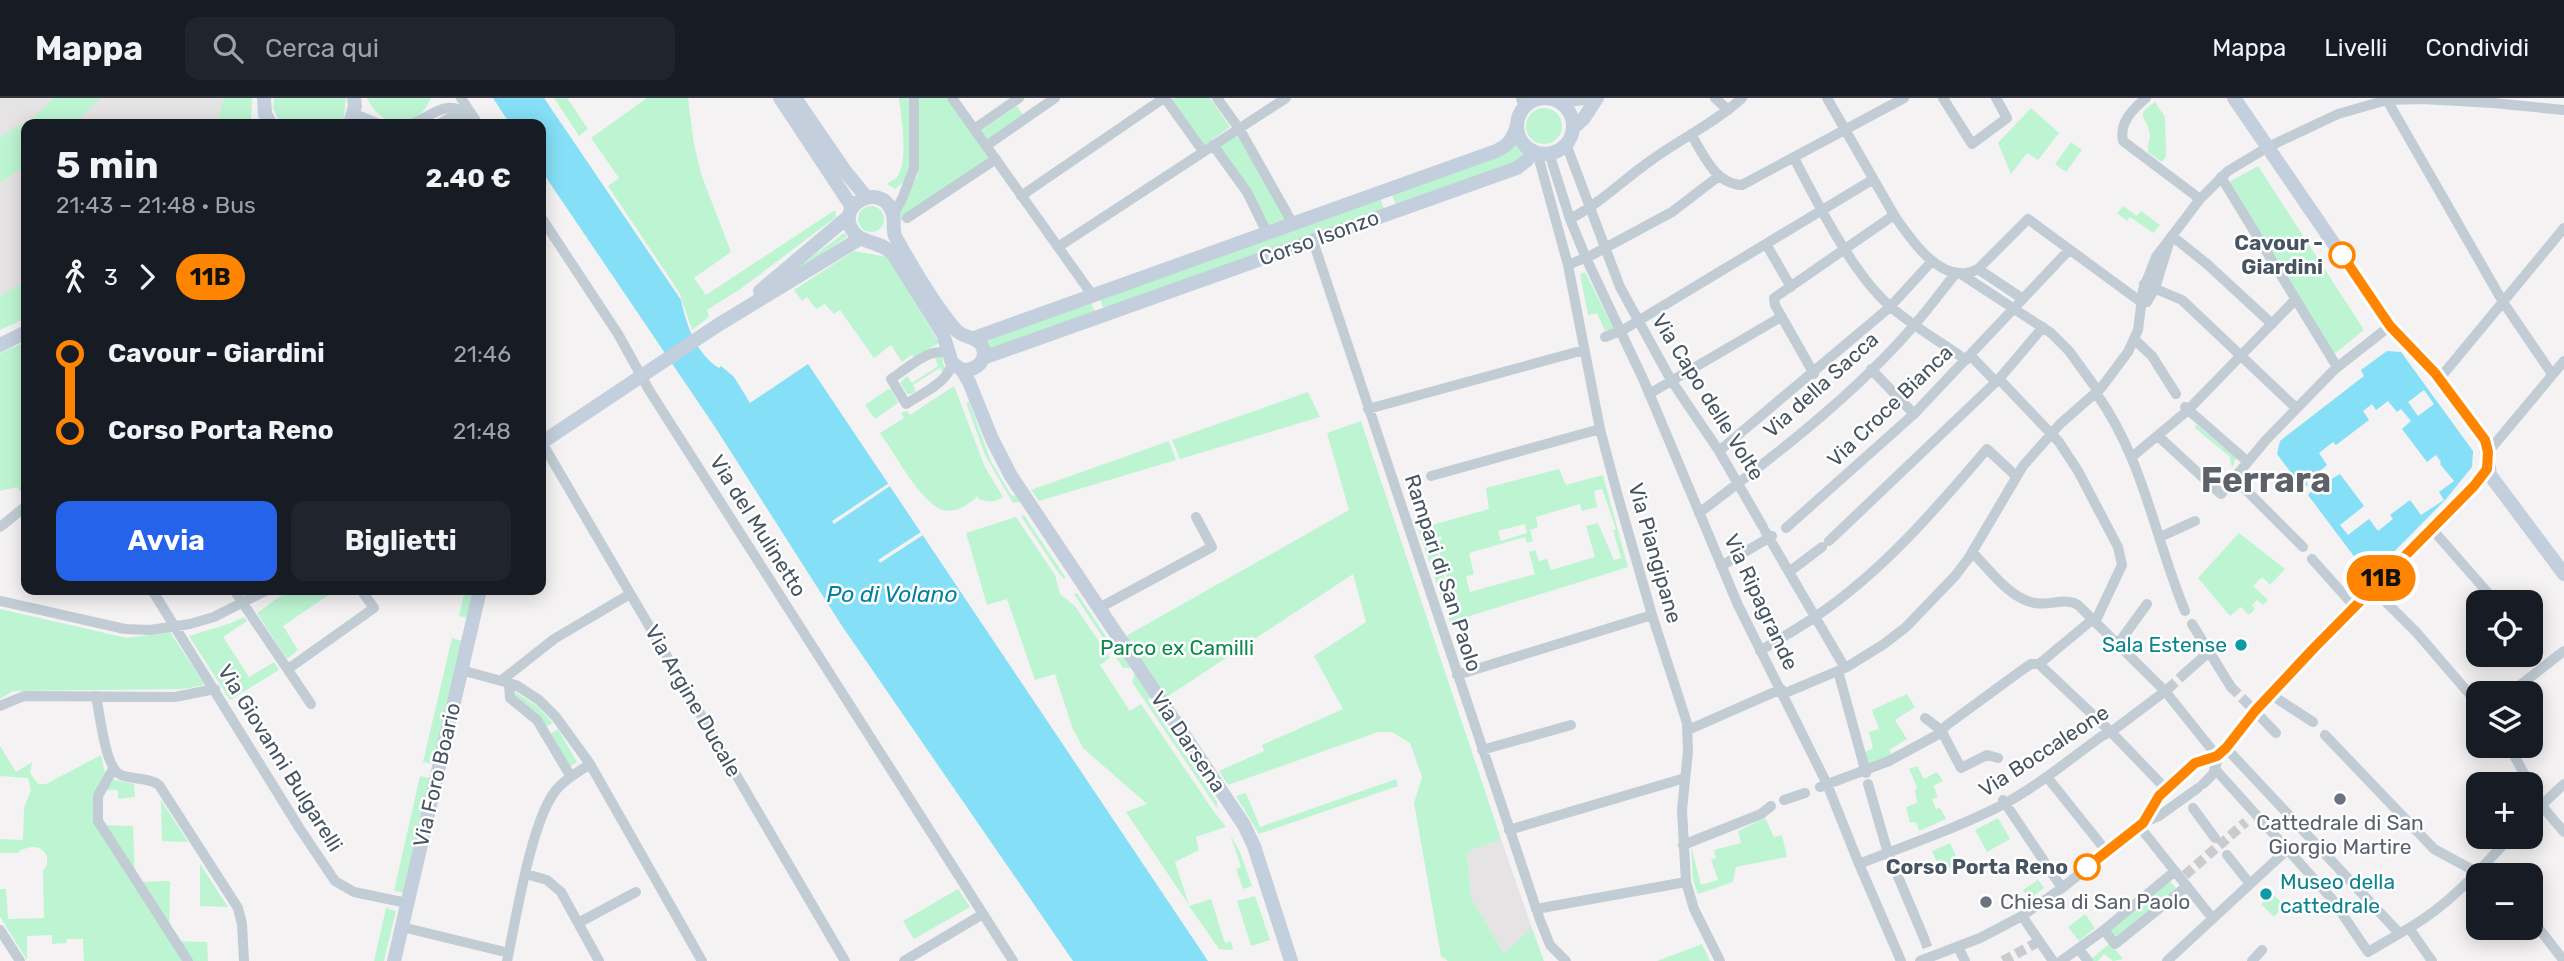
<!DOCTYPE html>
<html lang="it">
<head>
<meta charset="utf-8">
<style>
	body { margin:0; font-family:Rubik,sans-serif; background:#20242c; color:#f1f3f6; height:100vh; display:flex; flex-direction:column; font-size:26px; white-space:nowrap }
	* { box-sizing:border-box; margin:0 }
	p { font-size:23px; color:#9ea1a6 }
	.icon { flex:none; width:38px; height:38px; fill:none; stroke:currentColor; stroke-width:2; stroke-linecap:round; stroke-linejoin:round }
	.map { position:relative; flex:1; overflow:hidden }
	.panel { position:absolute; left:21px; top:21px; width:525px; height:476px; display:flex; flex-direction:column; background:#171b24; border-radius:14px; box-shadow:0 4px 18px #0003 }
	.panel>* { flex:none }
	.badge { padding:0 14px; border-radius:23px; font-size:24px; line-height:46px }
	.buttons { position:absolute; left:2466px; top:492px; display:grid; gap:14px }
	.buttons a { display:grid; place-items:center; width:77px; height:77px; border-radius:14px; background:#171b24; box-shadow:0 4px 18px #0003; font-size:35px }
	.map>.badge { position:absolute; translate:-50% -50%; box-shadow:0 0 0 4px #fff }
	.legs { display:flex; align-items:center; gap:10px; height:77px; padding:0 35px; font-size:23px }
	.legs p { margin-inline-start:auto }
	.head { display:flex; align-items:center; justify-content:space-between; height:119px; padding:0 35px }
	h1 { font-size:38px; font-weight:700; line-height:52px }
	.primary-button { display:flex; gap:14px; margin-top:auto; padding:14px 35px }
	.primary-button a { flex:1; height:80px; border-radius:14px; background:#2563eb; color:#fff; font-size:28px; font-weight:700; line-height:80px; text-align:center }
	.primary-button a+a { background:#20242c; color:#f1f3f6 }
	ul { padding:0 35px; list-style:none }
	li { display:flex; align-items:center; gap:24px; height:77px; font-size:26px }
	li i { display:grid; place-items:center; width:10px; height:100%; margin:0 9px; background:currentColor }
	li i::after { content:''; width:18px; height:18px; margin:-9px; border:5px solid; border-radius:50%; background:#171b24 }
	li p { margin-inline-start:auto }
	li:first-child i { background:linear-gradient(#0000 50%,currentColor 0) }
	li:last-child i { background:linear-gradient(currentColor 50%,#0000 0) }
	header { display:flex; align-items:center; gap:42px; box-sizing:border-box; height:98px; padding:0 35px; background:#171b24; border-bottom:2px solid #363941 }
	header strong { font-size:33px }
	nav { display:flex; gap:38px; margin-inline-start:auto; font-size:24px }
	.search { width:490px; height:63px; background:#20242c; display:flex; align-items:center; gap:18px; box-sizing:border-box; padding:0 24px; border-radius:14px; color:#9ea1a6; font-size:26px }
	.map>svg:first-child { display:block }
	.education { fill:#e5e3e4 }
	.green { fill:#bdf5d3; fill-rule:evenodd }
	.water { fill:#85dff7; fill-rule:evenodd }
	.pier { fill:#f4f2f2 }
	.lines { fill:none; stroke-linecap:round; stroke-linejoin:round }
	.street-tunnel { stroke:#c9cbce; stroke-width:10; stroke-dasharray:10 5; stroke-linecap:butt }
	.street { stroke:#c1ccd5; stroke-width:10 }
	.secondary { stroke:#c3cfdc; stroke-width:14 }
	.line-1-casing { stroke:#fff; stroke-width:16 }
	.line-1 { stroke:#ff8400; stroke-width:10 }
	.stop-1-dot { fill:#fff; stroke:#ff8400; stroke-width:3.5 }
	.culture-dot { fill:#0f9aa8; stroke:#fff; stroke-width:2.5 }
	.worship-dot { fill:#6b7280; stroke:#fff; stroke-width:2.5 }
	.labels { text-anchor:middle; stroke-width:5; stroke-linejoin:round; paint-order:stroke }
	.street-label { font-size:21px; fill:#475562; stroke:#fff }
	.stop-label { font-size:21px; font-weight:bold; fill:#475562; stroke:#fff; text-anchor:end }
	.culture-label { font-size:21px; fill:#0d838f; stroke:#fff; text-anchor:end }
	.park-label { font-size:21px; fill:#0d884b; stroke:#fff }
	.worship-label { font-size:21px; fill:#5b616d; stroke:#fff }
	.water-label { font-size:23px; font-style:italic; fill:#0380a2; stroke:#fff }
	.town-label { font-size:35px; font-weight:bold; fill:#5d6268; stroke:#fff }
</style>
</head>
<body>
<header>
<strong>Mappa</strong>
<div class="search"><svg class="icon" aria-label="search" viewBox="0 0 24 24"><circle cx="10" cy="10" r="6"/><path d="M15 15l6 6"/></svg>Cerca qui</div>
<nav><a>Mappa</a><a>Livelli</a><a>Condividi</a></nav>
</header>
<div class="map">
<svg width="2564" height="863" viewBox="0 0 2564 863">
	<rect width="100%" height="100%" fill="#f4f2f2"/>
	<path class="education" d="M0 0H224V2L216 26H26V183L0 198Z
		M1501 741 1532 830 1504 855 1471 800 1467 754Z"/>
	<path class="green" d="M54 0H101L74 26H26V67L0 85V39L33 20Z
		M224 0H252L251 26H216Z
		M274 0H346L344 19 340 26H281L273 10Z
		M367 0H431C419 31 381 33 367 0Z
		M554 0H567L588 31 579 38Z
		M647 0H688L694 46 701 76 731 154 694 180 706 197 835 112 836 119 739 192 707 212 709 219 692 232 679 194 608 88 619 80 591 40Z
		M899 0H909V67L905 83 895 91 887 86C890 83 894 82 897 79 909 64 901 18 899 0Z
		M918 0H946L991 63 899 124 897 113 918 77Z
		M1175 0H1210L1230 29 1205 47 1172 2Z
		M2155 4 2165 19 2166 58 2162 64 2148 54C2147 48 2150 43 2150 37 2148 18 2132 19 2155 4Z
		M1017 8 1024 18 986 43 980 33Z
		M1526 28a18 18 0 1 1 36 0a18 18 0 1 1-36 0Z
		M2031 10 2059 35 2038 62 2027 55 2011 76 1998 45Z
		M1237 37 1286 121 1267 127 1219 50Z
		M2071 44 2082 52 2066 74 2055 66Z
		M1515 45 1525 54 1512 65 1397 109 1392 97Z
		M2258 68 2364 232 2333 257 2229 84Z
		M1380 100 1385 113 1105 215 1100 201Z
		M2123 108 2137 118 2141 113 2160 127 2153 135 2130 119 2127 123 2117 115Z
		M858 121a13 13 0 1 1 26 0a13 13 0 1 1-26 0Z
		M844 135 847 139 750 205Z
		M854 153 888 159 939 245 915 259 911 257 902 264 891 247 874 260 840 212 834 216 825 206 816 211 807 199 802 203 794 192Z
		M1585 174 1614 231 1605 233 1597 215 1588 217 1580 176Z
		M26 183V220L0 232V198Z
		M1090 202 1095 215 987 254 982 241Z
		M26 244V401L17 389 0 393V255Z
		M941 257 946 274 943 275 940 270 913 287 916 293 911 296H907L900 285 907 278 912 285 938 268 935 260Z
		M954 288 985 369 1003 399C995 404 988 405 979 401L978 398C968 407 953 418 938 410 916 396 895 356 880 335L904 320 901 315 907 313 910 317Z
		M888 291 892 292 898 305 875 321 865 307Z
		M1308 294 1320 319 1180 361 1172 342Z
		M969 304 991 363 1011 397 1016 398 1020 404 1013 405 985 357 966 305Z
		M1361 323 1501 741 1467 754 1471 800 1504 855 1532 830 1544 863H1448L1441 858 1414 705 1422 679 1410 645 1392 634H1378L1228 687 1219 673 1264 653 1262 647 1343 611 1314 558 1366 524 1353 476 1167 599 1126 538 1349 412 1327 335Z
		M2196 326 2236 360 2232 370 2230 359 2195 330Z
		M1169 343 1176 362 1039 403 1031 392Z
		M1559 371 1566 387 1603 377 1628 469 1450 524 1418 431 1489 411 1486 390ZM1602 391 1616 431 1613 432 1621 460 1614 462 1598 425 1586 428 1595 459 1551 472 1547 461 1539 463 1535 452 1529 454 1535 476 1470 494 1466 479 1474 476 1469 455 1525 439 1527 445 1533 443 1530 432 1538 429 1536 419 1580 406 1582 413 1597 409 1594 393ZM1525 426 1527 435 1501 443 1498 433ZM1441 438 1442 441 1439 442 1441 449 1438 450 1452 498H1454L1456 504 1460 505 1453 508 1433 441Z
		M1024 417 1066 480 1064 481 1058 474 1021 418Z
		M1016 419 1055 477 1060 496 1075 508 1110 560 1100 567 1130 613 1141 606 1212 711 1226 729 1196 739 1199 752 1175 764 1189 807 1126 714 1147 706 1083 650 1072 629 1055 576 1035 582 1007 501 987 507 966 435Z
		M2239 435 2285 471 2270 487 2262 479 2253 488 2268 502 2263 507 2257 502 2252 507 2255 511 2249 517 2241 509 2230 518 2198 480Z
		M289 492H336L283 528 298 552 287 561 257 515Z
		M465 492H473L467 520 459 518Z
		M1077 495 1117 555 1120 553 1132 570H1123L1074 496Z
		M0 511 127 540 170 534 205 587 183 591 13 593 0 601Z
		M244 519 247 523 223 539 249 579 274 564 279 572 230 602 189 538 231 525Z
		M452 540 462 543 433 666 423 664Z
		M1135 576 1151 599 1148 602 1217 704V710L1132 584Z
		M512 592 537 608 553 625 546 629 513 599Z
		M1907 596 1915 609 1895 622 1907 641 1889 652 1892 657 1869 669 1865 654 1873 650 1869 634 1879 631 1872 612Z
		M558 631 577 664 569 669 550 636Z
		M0 648 16 674 32 664 30 675 38 686H46L101 657 106 680 134 686 135 699 118 701V692H107L101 695 99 727 133 728 135 784 170 783 169 843 207 844 208 863H84L83 841H67L66 845 52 846V837L27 838V862L0 819V791H6L8 821 44 820 43 773 47 767V758C40 746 32 748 20 752L19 755H0V741L23 742 24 710 31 692 28 680 0 678Z
		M1917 668 1924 681 1937 674 1943 683 1933 688 1938 699 1932 701 1936 711 1940 710 1946 721 1919 733 1916 724 1910 725 1906 709 1917 705 1915 692 1917 689 1909 671Z
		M420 678 429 680 403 795 394 793Z
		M1396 681 1398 688 1259 736 1236 698 1246 695 1260 729Z
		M161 702 188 744 162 743Z
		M1765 720 1774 739 1782 737 1787 759 1736 769 1733 784 1698 796 1693 782 1691 748 1701 787 1718 782 1711 762 1716 760 1714 752 1741 745 1738 733Z
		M1998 720 2010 741 1987 754 1975 732Z
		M1230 736 1240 754 1252 788 1243 791 1236 771 1241 769Z
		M1950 745 1959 765 1941 773 1932 753Z
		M200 766 228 809 200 808Z
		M2038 782 2044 790 2029 801 2023 792Z
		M2170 783 2176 790 2115 840 2109 832Z
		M958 791 970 809 914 841 903 823Z
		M2272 795 2284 807 2274 819 2261 806Z
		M1255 798 1270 842 1251 848 1237 803Z
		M1211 801 1225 845 1231 843 1233 852 1219 851 1189 808Z
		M386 810 396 813 384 863H374Z
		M2085 816 2095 830 2079 843 2068 829Z
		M2110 845 2123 861 2113 863 2104 856 2098 863H2092L2091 861Z
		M1702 846 1710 863H1657Z"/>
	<path class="water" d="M493 0H544L681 202C686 226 696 256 719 270L721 268 734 279 750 305 808 266 1208 863H1073L842 528 715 329 541 72V26H510Z
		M2387 253 2401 254 2473 353 2472 369 2446 401 2377 471 2362 469 2308 397 2312 392 2315 396 2322 391 2313 378 2306 383 2308 387 2304 389 2301 388 2277 356 2280 343 2364 278 2361 272ZM2424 292 2434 306 2418 318 2408 304ZM2388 303 2397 314 2401 311 2411 323 2402 331 2427 364 2436 357 2441 364 2440 366 2454 383 2439 394 2444 402 2421 417 2410 402 2390 417 2393 421 2378 433 2369 421 2348 437 2340 427 2364 408 2340 376 2328 383 2320 373 2327 367 2319 355 2333 344 2336 347 2369 322 2363 313 2372 306 2376 312Z"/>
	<path class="pier" d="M889 385 890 388 834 426 832 423Z
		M921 434 923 437 880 465 878 462Z"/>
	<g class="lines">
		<path class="street-tunnel" d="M2231 589 2247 605
			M2168 591 2183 577
			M2185 777 2246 724
			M1924 840 1928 851
			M2003 863 2036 845"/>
		<path class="street" d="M461 0 478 26
			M952 0 1093 198
			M1165 0 1203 53
			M1217 0 1240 32 1293 126
			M1521 0 1524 10
			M1533 0 1535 2
			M1715 0 1728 12
			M1827 0 1894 117C1911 142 1943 190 1978 171L2028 121 2141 204
			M1943 0 1972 46 2007 20 1996 0
			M2146 0C2133 11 2119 24 2123 43L2200 101
			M2387 2 2503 204 2552 276
			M360 18 379 26
			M412 26C436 16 445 0 472 18
			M439 26 456 16 470 17
			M974 31 1019 0
			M1691 36C1703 56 1715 86 1742 87L1904 0
			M1566 46 1620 189 1671 282 1719 353 1763 429
			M1213 47 1247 94 1267 135
			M986 48 1055 0
			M1537 54 1568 167 1600 331 1617 395 1652 517 1687 625 1688 653 1682 712 1686 784 1694 811 1720 863
			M1549 55 1570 121 1586 160 1644 283 1738 507 1827 686 1859 766 1901 863
			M1794 60C1817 104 1853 177 1891 209 1914 229 1941 244 1966 262
			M2221 79 2337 269
			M1021 98 1164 0
			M893 117 902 101 914 70V0
			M541 119 618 236 649 292 1013 863
			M907 120 996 61
			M1570 121C1601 105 1625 80 1653 61 1682 40 1716 24 1742 0
			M2172 138 2207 166 2272 226
			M1313 143 1540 822 1550 847 1566 863
			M1766 146 1791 189
			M1058 149 1286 0
			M1568 167 1592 157 1672 114 1719 78
			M1978 171 2023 201
			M1961 176 2051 235 2069 253 2098 293
			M2144 186 2182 202 2296 310
			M2141 204H2147L2155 190 2169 145
			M1605 239 1623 232 1872 82
			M2135 242 2152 258 2176 296
			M950 256C931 247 907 271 891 281L906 306C921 296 949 284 952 265
			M1970 257 1996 284
			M1871 271 1914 316
			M1814 276 1775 207 1774 200 1894 117
			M2440 280 2564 130
			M2096 295C2144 362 2154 438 2185 513
			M1649 296 1781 219
			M2185 309 2248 364
			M1368 311 1584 252
			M2158 338 2221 396 2266 342 2335 271 2390 228
			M541 343 845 863
			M1719 353 1890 209 1932 163
			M2488 354 2564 263
			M2133 358 2187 313 2295 202
			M1431 378 1600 331
			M2234 380 2303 449
			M1699 415C1773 359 1856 296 1916 225 1930 209 1943 191 1956 175
			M0 429 26 408
			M1786 430 1914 316 2069 152
			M2431 430 2496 504
			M1765 433 1845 570
			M2160 439 2195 423
			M1829 443 1999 281 2043 229
			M1972 454C1990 472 2010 501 2035 505 2050 508 2065 499 2078 507L2165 593 2217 658
			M2312 461 2354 508
			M1721 468 1772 438
			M1789 474 1822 449
			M2372 490 2417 535 2478 606
			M152 492 300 731 335 783 354 794 407 805
			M234 492 311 606
			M0 503 125 531 150 532 190 526 214 519 267 492
			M1099 510 1212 449 1196 419
			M2192 526 2231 589
			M2118 546 2147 506
			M1760 553C1779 541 1797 531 1815 519 1882 474 1935 412 1987 351L2016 378
			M2039 566 2111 634 2166 691
			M288 571 374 510 361 492
			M461 572 516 587 539 602 556 619 590 666 702 863
			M1838 573 1866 675
			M1457 577 1652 517
			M2183 577 2209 554
			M502 582 554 541 630 496
			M509 585 510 600 537 622 571 679
			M2510 595 2564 553
			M1783 596 1847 569 1884 546 1906 529 1955 478 1968 461 2023 368 2060 326 2101 290 2128 254 2138 232 2143 192 2156 159 2200 101 2228 73 2268 49 2338 16 2387 2 2422 1 2493 5 2564 12
			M2270 596 2313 624
			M96 598C100 616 105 671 121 677 134 682 148 679 159 687L238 810 242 826 244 863
			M2247 605 2276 635
			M0 608 24 598 175 599 215 591
			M1925 620 1941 632 1961 670 1987 657 1998 660
			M1688 632 1781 591
			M2325 637 2434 751 2482 777
			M2509 648 2541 707 2564 734
			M2226 650 2399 835
			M1482 652 1571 627
			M113 671 98 698V723L188 863
			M2215 671 2332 801 2368 854 2409 830 2432 863
			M2182 677 2195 665 2217 658 2226 650 2255 613 2313 551 2474 388 2487 371
			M2047 679 2107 754
			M1868 686 1888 755 1924 840
			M2203 686 2213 676 2217 664
			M1820 689 1889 663 1937 637 1947 627 2022 572 2031 566H2039L2092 522H2096L2122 467 2118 449 2078 373 2059 344 1999 281
			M1784 702 1805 695
			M2003 702 2062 790
			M2193 710 2215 740
			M2530 718 2564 686
			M2143 725 2154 705 2175 683
			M2139 728 2213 821
			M1509 732 1685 680
			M1683 747 1761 716 1771 708
			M2227 757 2250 786
			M1859 766C1907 747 1958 730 2004 706 2039 687 2070 661 2102 638L2111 634 2168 591
			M526 776 547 782 561 794 599 863
			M1536 811 1686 784
			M2022 818 2053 863
			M2530 819 2564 863
			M578 825 636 794
			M402 829 501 853
			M2409 830C2448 808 2481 771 2511 738
			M0 832 20 863
			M2104 832 2115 846 2187 788
			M1958 849 1965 863
			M2079 851 2088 863
			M507 863C516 821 531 723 556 692 565 681 578 674 590 666
			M904 863 983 816
			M1920 863 1980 840 2022 818 2062 790 2143 725 2159 718 2198 690
			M2061 863 2104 832 2175 773
			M2167 863 2288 751
			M2252 863 2262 852"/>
		<path class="secondary" d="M264 0 265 16 270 26
			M780 0 852 109
			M795 0 845 73 866 99
			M2234 0 2390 228 2435 274 2485 343 2490 377 2564 476
			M1517 28a28 28 0 1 1 56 0a28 28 0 1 1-56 0Z
			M1558 3 1584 0
			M350 26 355 8 354 0
			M1573 30 1584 20 1597 0
			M760 193 849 118
			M974 240 1496 53C1509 47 1513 41 1517 27
			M0 247 26 234
			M983 260 1517 70 1527 62 1533 53
			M962 272C976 273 989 262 982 248 976 237 963 241 955 231 932 204 912 169 895 138 892 129 896 120 891 111 878 85 837 106 852 132 860 146 882 143 893 156L943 236 952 265 962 272 969 284 992 341 1011 378 1244 727 1254 748 1291 863
			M541 345 718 227 861 140
			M394 863 480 492"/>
	</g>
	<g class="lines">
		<g class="line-1-casing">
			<path id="line-1" d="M2087 769 2143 725 2159 698 2195 665 2217 658 2226 650 2255 613 2313 551 2474 388 2487 371 2488 354 2485 342 2435 275 2390 228 2342 157"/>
		</g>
		<use href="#line-1" class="line-1"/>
	</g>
	<g class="stop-1-dot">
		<circle cx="2342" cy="157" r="12"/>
		<circle cx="2087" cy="769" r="12"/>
	</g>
	<g class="culture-dot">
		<circle cx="2241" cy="547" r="7"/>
		<circle cx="2266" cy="796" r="7"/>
	</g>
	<g class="worship-dot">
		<circle cx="2340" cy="701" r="7"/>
		<circle cx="1986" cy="804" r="7"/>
	</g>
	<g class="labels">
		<g class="street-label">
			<text transform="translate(1319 140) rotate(-20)" y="7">Corso Isonzo</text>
			<text transform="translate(1821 287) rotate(-42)" y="7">Via della Sacca</text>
			<text transform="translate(1708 299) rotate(58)" y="7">Via Capo delle Volte</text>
			<text transform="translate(1890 308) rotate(-44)" y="7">Via Croce Bianca</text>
			<text transform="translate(758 428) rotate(58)" y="7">Via del Mulinetto</text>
			<text transform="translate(1655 455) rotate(74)" y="7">Via Piangipane</text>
			<text transform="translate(1443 475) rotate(72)" y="7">Rampari di San Paolo</text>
			<text transform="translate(1761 504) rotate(65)" y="7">Via Ripagrande</text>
			<text transform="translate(693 603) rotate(60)" y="7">Via Argine Ducale</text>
			<text transform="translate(1188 644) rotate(56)" y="7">Via Darsena</text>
			<text transform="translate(2044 653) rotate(-33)" y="7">Via Boccaleone</text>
			<text transform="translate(280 660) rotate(58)" y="7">Via Giovanni Bulgarelli</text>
			<text transform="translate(437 677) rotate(-77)" y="7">Via Foro Boario</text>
		</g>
		<g class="stop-label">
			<text x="2323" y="152">Cavour -<tspan x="2323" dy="24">Giardini</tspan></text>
			<text x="2068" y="776">Corso Porta Reno</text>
		</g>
		<g class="culture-label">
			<text x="2227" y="554">Sala Estense</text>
			<text x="2280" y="791" text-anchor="start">Museo della<tspan x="2280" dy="24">cattedrale</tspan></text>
		</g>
		<g class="park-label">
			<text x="1177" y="557">Parco ex Camilli</text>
		</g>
		<g class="worship-label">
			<text x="2340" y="732">Cattedrale di San<tspan x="2340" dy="24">Giorgio Martire</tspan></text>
			<text x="2000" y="811" text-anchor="start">Chiesa di San Paolo</text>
		</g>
		<g class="water-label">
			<text x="892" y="504">Po di Volano</text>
		</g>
		<g class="town-label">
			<text x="2266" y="394">Ferrara</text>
		</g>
	</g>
</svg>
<div class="buttons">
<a><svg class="icon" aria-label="locate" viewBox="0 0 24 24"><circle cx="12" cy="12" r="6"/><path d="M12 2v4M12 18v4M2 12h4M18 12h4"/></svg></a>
<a><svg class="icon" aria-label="layers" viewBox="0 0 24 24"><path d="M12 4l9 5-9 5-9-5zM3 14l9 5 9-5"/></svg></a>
<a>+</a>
<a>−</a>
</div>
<b class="badge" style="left:2381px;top:480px;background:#ff8400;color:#111">11B</b>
<section class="panel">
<div class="head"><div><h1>5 min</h1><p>21:43 – 21:48 · Bus</p></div><b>2.40 €</b></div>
<div class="legs"><svg class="icon" aria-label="walk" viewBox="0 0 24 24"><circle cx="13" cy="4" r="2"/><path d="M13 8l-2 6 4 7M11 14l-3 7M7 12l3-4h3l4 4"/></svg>3<svg class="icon" aria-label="forward" viewBox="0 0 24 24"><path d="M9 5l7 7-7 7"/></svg><b class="badge" style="background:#ff8400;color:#111">11B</b></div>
<ul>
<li><i style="color:#ff8400"></i><b>Cavour - Giardini</b><p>21:46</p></li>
<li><i style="color:#ff8400"></i><b>Corso Porta Reno</b><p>21:48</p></li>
</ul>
<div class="primary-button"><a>Avvia</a><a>Biglietti</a></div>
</section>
</div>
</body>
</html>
